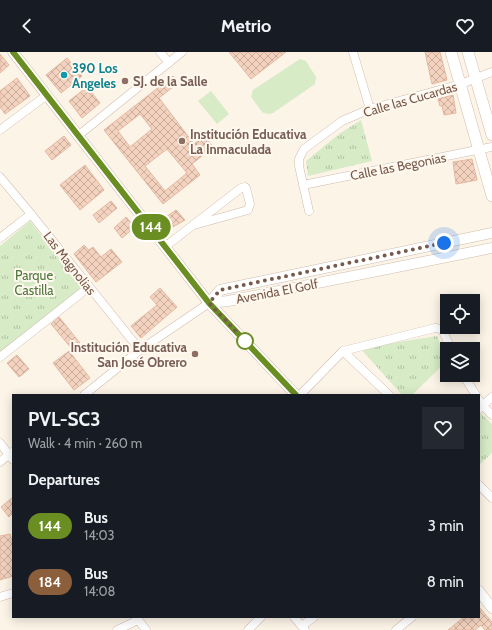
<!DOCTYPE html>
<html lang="en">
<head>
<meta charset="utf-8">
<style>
	body { margin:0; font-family:Cabin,sans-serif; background:#242831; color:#f1f3f6; height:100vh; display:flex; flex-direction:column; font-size:15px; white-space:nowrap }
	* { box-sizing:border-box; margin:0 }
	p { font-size:13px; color:#9ea1a6 }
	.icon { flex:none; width:22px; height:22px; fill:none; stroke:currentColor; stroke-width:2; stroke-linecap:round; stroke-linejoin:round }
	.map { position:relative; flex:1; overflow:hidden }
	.drawer { position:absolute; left:12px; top:342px; width:468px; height:224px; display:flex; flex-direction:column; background:#171b24; border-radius:0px; box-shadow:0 2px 10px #0003 }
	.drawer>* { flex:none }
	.badge { padding:0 8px; border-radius:13px; font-size:14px; line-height:26px }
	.controls { position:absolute; left:440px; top:242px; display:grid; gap:8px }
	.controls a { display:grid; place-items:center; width:40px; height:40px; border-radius:0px; background:#171b24; box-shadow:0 2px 10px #0003; font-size:20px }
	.you { position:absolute; width:20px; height:20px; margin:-10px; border:3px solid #fff; border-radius:50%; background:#1a73e8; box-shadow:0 0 0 6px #1a73e833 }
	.map>.badge { position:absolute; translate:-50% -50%; box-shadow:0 0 0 2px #fff }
	h2 { padding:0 16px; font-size:15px; line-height:36px }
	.round { display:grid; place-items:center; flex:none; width:42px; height:42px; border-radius:0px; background:#242831 }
	.headline { display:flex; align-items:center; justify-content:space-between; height:68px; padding:0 16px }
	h1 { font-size:19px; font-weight:700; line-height:30px }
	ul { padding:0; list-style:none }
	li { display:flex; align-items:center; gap:12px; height:56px; padding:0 16px }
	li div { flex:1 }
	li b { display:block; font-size:15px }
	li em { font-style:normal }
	li .badge { min-width:44px; font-weight:700; text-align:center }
	header { display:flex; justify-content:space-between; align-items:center; height:52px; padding:0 16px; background:#171b24; font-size:18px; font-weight:700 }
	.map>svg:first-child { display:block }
	.park { fill:url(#park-tufts) }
	.garden { fill:#d6ebc6 }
	.building { fill:url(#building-cross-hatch); stroke:#e6b89f; fill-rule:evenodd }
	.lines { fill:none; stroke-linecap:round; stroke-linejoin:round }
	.minor-casing { stroke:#cfbcad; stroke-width:9 }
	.tertiary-casing { stroke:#cfbcad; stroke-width:11 }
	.secondary-casing { stroke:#d5bead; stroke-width:12 }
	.minor { stroke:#fff; stroke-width:8 }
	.tertiary { stroke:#fff; stroke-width:10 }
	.secondary { stroke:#fff; stroke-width:11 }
	.line-casing { stroke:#fff; stroke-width:9 }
	.line { stroke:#6b8e23; stroke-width:6 }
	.walk { stroke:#785a4b; stroke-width:4; stroke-dasharray:0 7.2 }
	.culture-dot { fill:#0f9aa8; stroke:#fff8ef; stroke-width:1.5 }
	.education-dot { fill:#8d6e63; stroke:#fff8ef; stroke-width:1.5 }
	.stop-dot { fill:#fff; stroke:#6b8e23; stroke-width:2 }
	.labels { text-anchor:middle; stroke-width:4; stroke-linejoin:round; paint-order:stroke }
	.culture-label { font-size:13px; font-weight:bold; fill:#0d838f; stroke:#fff8ef; text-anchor:start }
	.education-label { font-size:13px; font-weight:bold; fill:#785e54; stroke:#fff8ef; text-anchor:start }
	.street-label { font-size:13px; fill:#785a4b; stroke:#fff8ef }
	.park-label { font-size:13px; fill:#527840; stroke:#fff8ef }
</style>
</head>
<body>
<header><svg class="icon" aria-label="back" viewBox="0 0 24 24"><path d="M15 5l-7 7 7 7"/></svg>Metrio<svg class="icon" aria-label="heart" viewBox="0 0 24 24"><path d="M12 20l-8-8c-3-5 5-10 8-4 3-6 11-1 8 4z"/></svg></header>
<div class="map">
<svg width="492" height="578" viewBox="0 0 492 578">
	<defs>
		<pattern id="park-tufts" width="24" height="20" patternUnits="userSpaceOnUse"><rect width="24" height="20" fill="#d6ebc6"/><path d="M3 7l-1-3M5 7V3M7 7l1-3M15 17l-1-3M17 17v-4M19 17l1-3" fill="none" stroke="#b2c1a3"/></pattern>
		<pattern id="building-cross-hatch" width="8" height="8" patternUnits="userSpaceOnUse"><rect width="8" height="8" fill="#f3d3bf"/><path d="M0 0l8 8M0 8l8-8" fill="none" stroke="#caae9d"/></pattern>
	</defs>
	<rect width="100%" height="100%" fill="#fdf4e8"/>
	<path class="park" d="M361 68 372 109 308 124 306 109 339 82Z
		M30 169 83 236 0 301V194Z
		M437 284 447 309 412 343H402L360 296Z
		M481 361 492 372V401L479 413V363Z"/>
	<path class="garden" d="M300 7 306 9 316 25 315 32 273 61 270 62 263 61 251 45 253 38Z
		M211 39 229 62 217 72 198 49Z"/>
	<path class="building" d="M229 0H286L251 27Z
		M425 0H440L447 28 432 32Z
		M0 2 9 13 0 21Z
		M67 6 82 24 61 41 46 23Z
		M173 24 178 31 159 46 194 92 201 86 207 87 213 95 192 112 200 123 163 152 104 78ZM140 62 152 77 130 95 118 79ZM167 97 187 121 165 139 145 114Z
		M17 26 30 44 5 62 0 55V39Z
		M87 35 100 51 82 66 69 49Z
		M453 43 456 61 444 63 442 54H440L438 47Z
		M64 84 71 93 52 108 45 99Z
		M472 107 477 128 456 132 453 110Z
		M85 113 104 138 80 158 60 133Z
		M111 149 117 156 99 171 93 163Z
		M176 158 185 168 171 176 166 174 162 168Z
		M126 165 135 175 122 186 114 176Z
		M84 193 89 198 93 195 101 205 111 197 122 210 96 230 74 202Z
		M160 236 177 255 141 286 131 274 157 253 150 245Z
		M59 265 80 291 72 297 51 272Z
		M69 299 90 326 74 338 53 311Z
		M17 303 29 317 19 325 7 311Z
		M13 445V461L9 465 1 455Z
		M10 482 13 492V524L0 528V484Z
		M479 555 492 570V578H485L481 573 475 578H448L464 565H479Z"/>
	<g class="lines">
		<g class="minor-casing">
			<path id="minor" d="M160 0 169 11
				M353 0 370 57
				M0 78 47 43
				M79 83 182 0
				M0 125 31 162 140 298
				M303 133 492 95
				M309 159 299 114V107L304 97 342 69 370 57 461 32 492 20
				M0 186 31 162
				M166 194 241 136 245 135 246 136 250 152 248 158 194 173
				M343 299 389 343
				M0 305 89 235
				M463 323 476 343
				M84 343 140 298 209 251
				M300 343 343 299 435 276 442 277 451 297
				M479 348 483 354 492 363
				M480 356 492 345
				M0 391 13 408
				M0 410 12 400
				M479 433 492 446
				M0 545 13 541
				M136 565 146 578
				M294 565 305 578
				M302 574 314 565
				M117 578 138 568
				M248 578 261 565
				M396 578 412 565"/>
		</g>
		<g class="tertiary-casing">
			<path id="tertiary" d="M13 0 209 251 296 343
				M209 251 220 238 492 181
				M209 251 228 249 492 196
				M479 539 492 556"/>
		</g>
		<g class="secondary-casing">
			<path id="secondary" d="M451 0 492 144
				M468 0 492 83"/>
		</g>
		<use href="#minor" class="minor"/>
		<use href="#tertiary" class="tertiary"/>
		<use href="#secondary" class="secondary"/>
	</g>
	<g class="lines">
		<g class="line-casing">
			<path id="line" d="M13 0 209 251 296 343"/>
		</g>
		<use href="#line" class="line"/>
		<path class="walk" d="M245 289 209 251 220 238 444 191"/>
	</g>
	<circle class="culture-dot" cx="64" cy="23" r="4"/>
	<g class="education-dot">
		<circle cx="125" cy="29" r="4"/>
		<circle cx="182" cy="89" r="4"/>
		<circle cx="195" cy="302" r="4"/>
	</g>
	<circle class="stop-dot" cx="245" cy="289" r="8"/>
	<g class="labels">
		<g class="culture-label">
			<text x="72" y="21">390 Los<tspan x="72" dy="15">Angeles</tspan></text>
		</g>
		<g class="education-label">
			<text x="133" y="34">SJ. de la Salle</text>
			<text x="190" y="87">Institución Educativa<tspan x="190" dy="15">La Inmaculada</tspan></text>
			<text x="187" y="300" text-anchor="end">Institución Educativa<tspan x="187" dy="15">San José Obrero</tspan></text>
		</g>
		<g class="street-label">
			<text transform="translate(410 47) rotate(-16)" y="5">Calle las Cucardas</text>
			<text transform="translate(398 114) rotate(-11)" y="5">Calle las Begonias</text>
			<text transform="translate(70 211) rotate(52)" y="5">Las Magnolias</text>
			<text transform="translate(277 239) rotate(-11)" y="5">Avenida El Golf</text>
		</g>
		<g class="park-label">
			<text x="34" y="228">Parque<tspan x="34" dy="15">Castilla</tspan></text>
		</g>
	</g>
</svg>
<div class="controls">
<a><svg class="icon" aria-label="locate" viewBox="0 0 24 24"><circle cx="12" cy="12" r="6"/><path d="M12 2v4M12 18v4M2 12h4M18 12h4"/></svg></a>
<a><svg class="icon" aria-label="layers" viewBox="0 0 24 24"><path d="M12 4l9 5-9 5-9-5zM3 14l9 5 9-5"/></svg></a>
</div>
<div class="you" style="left:444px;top:191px"></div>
<b class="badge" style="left:151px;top:175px;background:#6b8e23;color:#fff">144</b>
<section class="drawer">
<div class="headline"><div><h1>PVL-SC3</h1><p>Walk · 4 min · 260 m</p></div><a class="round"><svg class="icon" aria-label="heart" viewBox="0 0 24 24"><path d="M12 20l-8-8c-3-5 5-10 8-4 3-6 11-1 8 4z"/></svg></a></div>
<h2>Departures</h2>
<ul>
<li><span class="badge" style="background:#6b8e23;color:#fff">144</span><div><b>Bus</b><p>14:03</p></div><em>3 min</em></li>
<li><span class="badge" style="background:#8b5e3c;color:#fff">184</span><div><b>Bus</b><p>14:08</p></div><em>8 min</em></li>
</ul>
</section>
</div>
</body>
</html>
